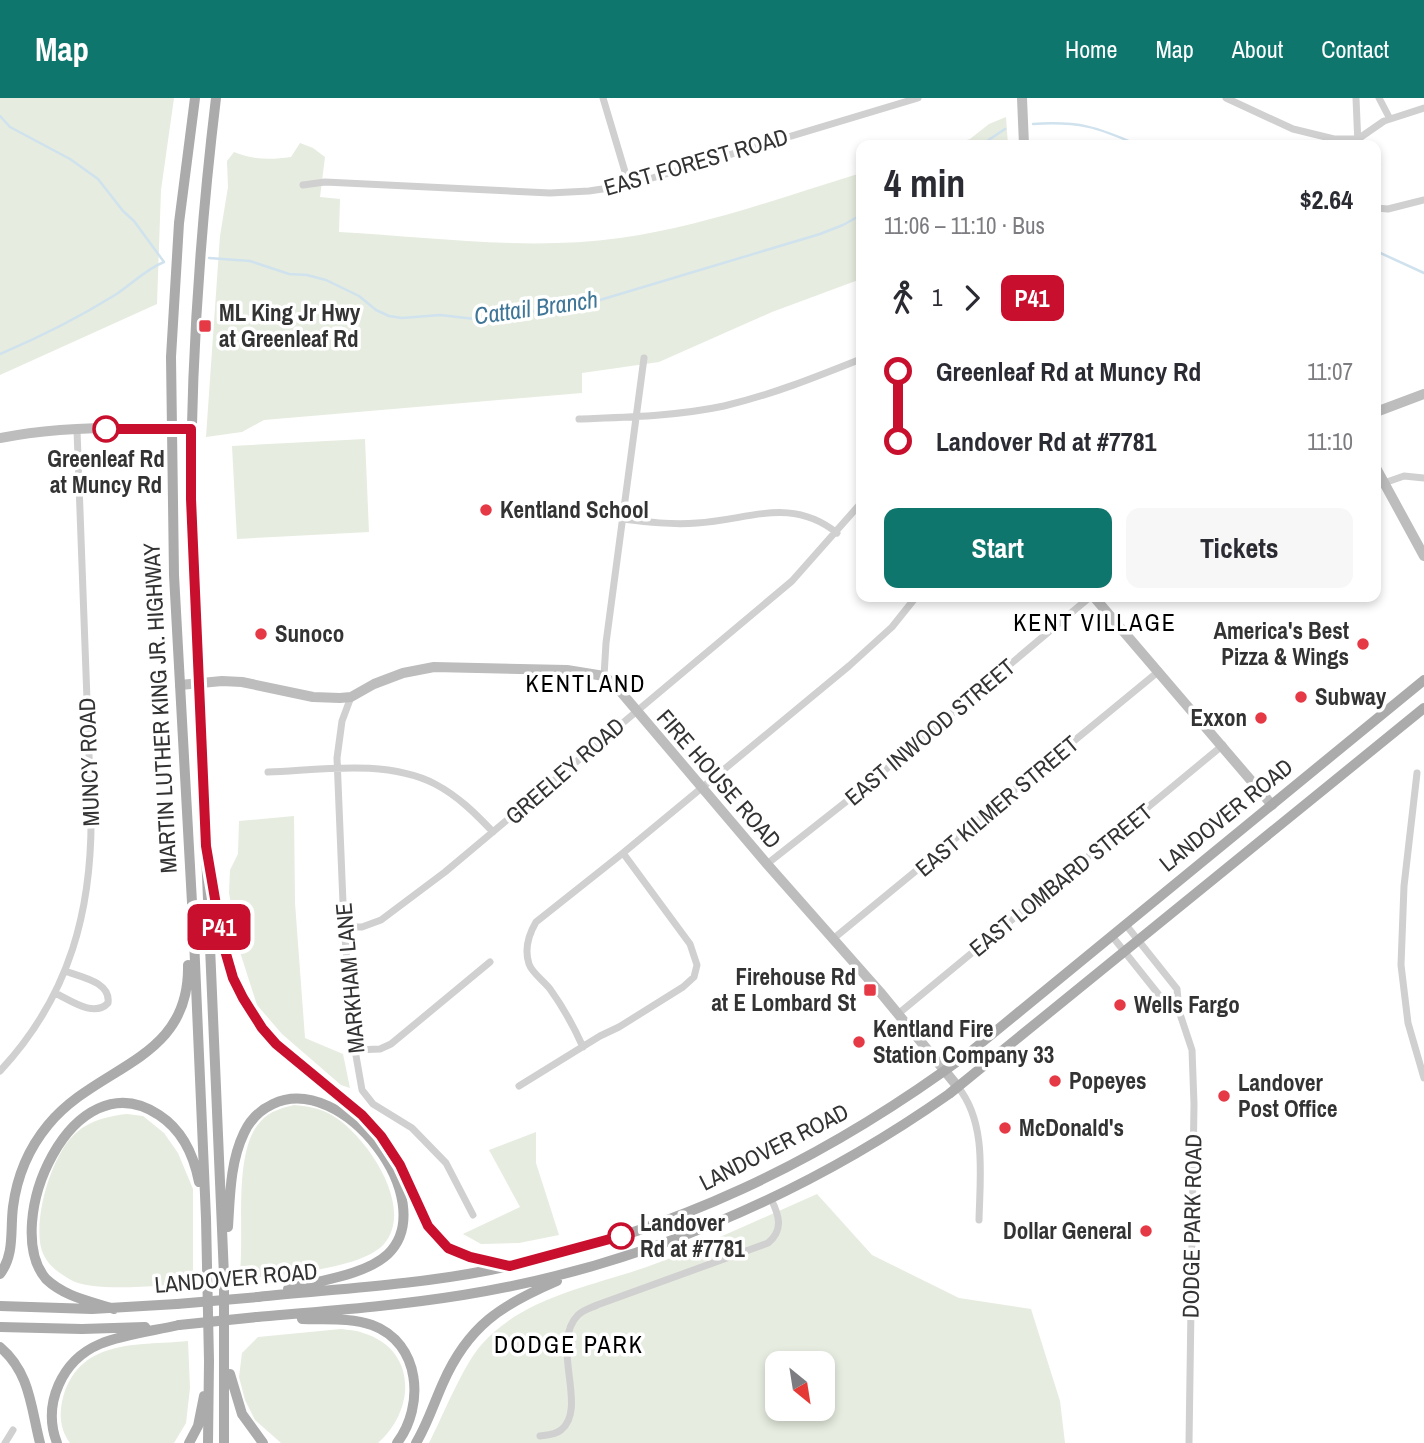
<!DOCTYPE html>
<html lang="en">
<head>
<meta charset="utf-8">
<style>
	body { margin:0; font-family:"Archivo Narrow",sans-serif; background:#f7f7f7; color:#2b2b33; height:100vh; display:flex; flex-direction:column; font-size:26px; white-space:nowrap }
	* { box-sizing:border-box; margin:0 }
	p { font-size:23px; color:#7c7c81 }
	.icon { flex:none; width:38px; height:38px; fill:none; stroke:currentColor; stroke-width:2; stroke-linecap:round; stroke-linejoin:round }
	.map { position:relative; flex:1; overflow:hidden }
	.sheet { position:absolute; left:856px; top:42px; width:525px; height:462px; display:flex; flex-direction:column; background:#fff; border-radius:14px; box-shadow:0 4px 10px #0003 }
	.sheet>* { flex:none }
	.badge { padding:0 14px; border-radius:10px; font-size:24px; line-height:46px }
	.needle { width:46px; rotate:150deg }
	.fabs { position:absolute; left:765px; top:1253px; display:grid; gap:14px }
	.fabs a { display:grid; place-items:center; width:70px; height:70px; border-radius:14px; background:#fff; box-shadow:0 4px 10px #0003; font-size:35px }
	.map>.badge { position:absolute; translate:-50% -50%; box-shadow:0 0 0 4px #fff }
	.legs { display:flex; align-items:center; gap:10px; height:77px; padding:0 28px; font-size:23px }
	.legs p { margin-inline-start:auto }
	.overview { display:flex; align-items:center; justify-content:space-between; height:119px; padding:0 28px }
	h1 { font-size:38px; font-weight:700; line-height:52px }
	.cta { display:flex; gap:14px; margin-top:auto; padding:14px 28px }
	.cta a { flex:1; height:80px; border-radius:14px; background:#0f766e; color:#fff; font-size:28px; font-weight:700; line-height:80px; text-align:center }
	.cta a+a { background:#f7f7f7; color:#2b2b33 }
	ul { padding:0 28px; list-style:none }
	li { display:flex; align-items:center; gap:24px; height:70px; font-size:26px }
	li i { display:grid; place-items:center; width:10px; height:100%; margin:0 9px; background:currentColor }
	li i::after { content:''; width:18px; height:18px; margin:-9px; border:5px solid; border-radius:50%; background:#fff }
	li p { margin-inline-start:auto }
	li:first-child i { background:linear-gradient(#0000 50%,currentColor 0) }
	li:last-child i { background:linear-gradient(currentColor 50%,#0000 0) }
	header { display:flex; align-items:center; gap:42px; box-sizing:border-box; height:98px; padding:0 35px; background:#0f766e; color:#fff }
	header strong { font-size:33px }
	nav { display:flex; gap:38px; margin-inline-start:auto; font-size:24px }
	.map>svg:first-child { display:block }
	.green { fill:#e6ecdf; fill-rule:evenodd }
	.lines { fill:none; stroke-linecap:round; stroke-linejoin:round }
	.stream { stroke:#cfe2ee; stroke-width:2.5 }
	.street { stroke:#d0d0d0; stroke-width:7 }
	.secondary { stroke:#bdbdbd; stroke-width:10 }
	.primary { stroke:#ababab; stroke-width:10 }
	.primary-bridge { stroke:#ababab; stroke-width:10 }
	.line-1-casing { stroke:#fff; stroke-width:16 }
	.line-1 { stroke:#c8102e; stroke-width:10 }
	.poi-dot { fill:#e63946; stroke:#fff; stroke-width:2.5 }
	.stop-1-dot { fill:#fff; stroke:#c8102e; stroke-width:3.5 }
	.labels { text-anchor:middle; stroke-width:7; stroke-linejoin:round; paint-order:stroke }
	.street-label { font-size:23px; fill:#333; stroke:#fff }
	.poi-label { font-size:23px; font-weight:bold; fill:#333; stroke:#fff; text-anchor:start }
	.stop-label { font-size:23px; font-weight:bold; fill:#333; stroke:#fff }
	.water-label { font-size:24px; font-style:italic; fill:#3f7597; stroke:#fff }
	.neighbourhood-label { font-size:24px; letter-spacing:2px; fill:#000; stroke:#fff }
</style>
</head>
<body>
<header>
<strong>Map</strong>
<nav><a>Home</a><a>Map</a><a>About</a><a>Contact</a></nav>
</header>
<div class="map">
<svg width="1424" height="1345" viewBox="0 0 1424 1345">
	<rect width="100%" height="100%" fill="#fff"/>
	<path class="green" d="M0 0H174L161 92 157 206 0 277Z
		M1006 19 1008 47H951L970 41 989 26Z
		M300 45 313 50 325 59 320 99 340 101 339 134C432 139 527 153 620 140 702 129 782 99 861 75V181L772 214 659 264 582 275V295L264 322 242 334 206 339 220 138 228 89 227 63 234 54C253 62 271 62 291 59Z
		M365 341 369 434 237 441 232 348Z
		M294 718 295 805 305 940 343 956 350 990 341 987 282 936 257 907 240 854 229 795 230 772 238 756 239 723Z
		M294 1007C307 1008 319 1010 330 1016 365 1035 416 1109 384 1146 361 1172 273 1178 239 1181 246 1140 231 1054 261 1023 270 1013 282 1010 294 1007Z
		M127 1016 143 1018 164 1035 178 1055 193 1091V1185C166 1187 94 1195 71 1182 59 1175 47 1167 42 1153 32 1122 52 1054 77 1034 91 1022 109 1018 127 1016Z
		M536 1034V1065L559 1137 519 1145 481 1146 463 1136 520 1109 489 1052Z
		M817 1096 872 1157 959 1200 1031 1211 1060 1303 1065 1345H429C443 1318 463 1267 482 1246 526 1196 601 1187 660 1164 713 1143 765 1119 817 1096ZM777 1265H822V1311H777Z
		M341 1231C348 1232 356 1232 363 1235 417 1251 416 1312 378 1345H281L255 1322 245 1302 239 1279 242 1255 258 1239Z
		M188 1243 190 1290 186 1325 174 1345H70C61 1333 59 1319 62 1304 77 1240 135 1248 188 1243Z"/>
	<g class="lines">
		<path class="stream" d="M0 18 10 29 70 61 98 81 123 113 134 123 164 164C146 171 132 186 115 197 78 220 40 239 0 256
			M1033 26C1079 23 1097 29 1138 47
			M981 47 1005 31
			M1376 153 1424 175
			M209 160 250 163 289 176 307 177 326 182 359 198 376 212 389 218 402 220 440 217 475 221 525 213 552 214 580 208 820 136 843 127 861 117"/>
		<path class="street" d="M603 0 629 87
			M1226 0 1293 31 1334 41H1358L1384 23 1424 10
			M1356 0 1358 47
			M1379 0 1390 21
			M303 87 325 84 550 95 589 93 629 87 918 0
			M1376 110 1388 111 1424 102
			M579 321C627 319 677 318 724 308 771 297 816 279 861 261
			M1384 385 1404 378 1424 380
			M622 421C647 424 672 427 697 425 749 422 791 398 837 435
			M604 578 606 545 644 260
			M351 599 342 623 337 660 344 829 355 952 362 992 373 1006 412 1030 446 1065 473 1117
			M268 674C321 672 386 661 435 686 458 698 476 716 493 734
			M1417 675 1404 788 1401 867 1408 925 1424 980
			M767 766 866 688 1090 499
			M1126 827 1177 891 1179 913 1192 952 1194 1006 1189 1345
			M344 829H362L381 822 445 774 792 483 861 405
			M1112 838 1163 902 1179 913
			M833 841 1159 573
			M55 895C70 902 94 920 108 905 111 884 81 879 65 873
			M898 916 1223 647
			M583 949C574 929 563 909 550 891 544 883 532 875 529 866 524 851 529 836 536 824L623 755 849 568 892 529 916 499
			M355 952 380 951 391 946 490 864
			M0 973C70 898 93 811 91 710L77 332
			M519 988 600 938 619 929 683 889 694 879 697 867 690 846 623 755
			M958 989C987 1025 980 1079 979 1122
			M540 1338C547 1337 555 1337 561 1332 589 1310 549 1246 578 1217 583 1212 591 1210 597 1207L768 1145C784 1132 779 1117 771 1101
			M5 1345 13 1332"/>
		<path class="secondary" d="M1022 0 1024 47
			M1376 314 1424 296
			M0 340C62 328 128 328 191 331
			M1376 370 1424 458
			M1094 499 1272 707
			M180 587 222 583 242 584 313 599 340 600 351 599 374 586 403 575 434 569 567 572 604 578 615 587 767 766 880 894 958 989"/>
		<path class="primary" d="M195 0 179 125 171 259 174 477 194 841 206 1120 209 1263 208 1345
			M216 0C200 133 191 267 191 401L224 1178V1345
			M214 789C225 873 241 918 308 973 331 992 357 1009 376 1032 388 1046 398 1061 405 1077 416 1102 423 1134 448 1150 464 1160 485 1162 504 1166
			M228 1129C230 1099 230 1064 244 1035 250 1022 260 1012 273 1006 343 973 442 1103 388 1156 366 1177 317 1183 288 1191
			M0 1176C15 1156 10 1132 13 1109 17 1078 29 1050 48 1027 98 966 190 964 188 867
			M258 1199C335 1191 414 1187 490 1172 670 1137 823 1063 969 955L1424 582
			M0 1208 92 1211 177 1206
			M114 1211C90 1203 65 1199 46 1181 0 1127 72 959 159 1017 182 1032 194 1058 199 1084
			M257 1219C326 1213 395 1208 463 1197 638 1169 804 1098 949 996L1424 610
			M302 1221C324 1222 350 1219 372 1227 421 1245 425 1308 397 1345
			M0 1229 82 1231 145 1229
			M0 1249C30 1274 31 1310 40 1345
			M230 1276 242 1316 263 1345
			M57 1345C42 1306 62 1262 100 1246 124 1236 153 1233 179 1227
			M189 1345 198 1328 204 1298
			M416 1345C427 1327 434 1305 443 1285 468 1228 501 1207 557 1183"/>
		<path class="primary-bridge" d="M177 1206 258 1199
			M179 1227 257 1219"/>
	</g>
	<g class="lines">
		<g class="line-1-casing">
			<path id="line-1" d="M106 331H191V401L206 748 222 842 233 880 243 900 262 930 276 946 362 1017 381 1038 400 1067 428 1128 448 1150 470 1159 510 1168 621 1138"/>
		</g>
		<use href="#line-1" class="line-1"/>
	</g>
	<g class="poi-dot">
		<rect x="198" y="221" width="14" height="14" rx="3.5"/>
		<circle cx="486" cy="412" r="7"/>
		<circle cx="261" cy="536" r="7"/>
		<circle cx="1363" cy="546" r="7"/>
		<circle cx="1301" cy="599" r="7"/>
		<circle cx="1261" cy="620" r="7"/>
		<rect x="863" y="885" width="14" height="14" rx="3.5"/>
		<circle cx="1120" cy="907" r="7"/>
		<circle cx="859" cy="944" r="7"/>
		<circle cx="1055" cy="983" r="7"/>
		<circle cx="1224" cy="998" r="7"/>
		<circle cx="1005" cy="1030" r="7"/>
		<circle cx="1146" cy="1133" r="7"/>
	</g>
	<g class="stop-1-dot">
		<circle cx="106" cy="331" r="12"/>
		<circle cx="621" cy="1138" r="12"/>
	</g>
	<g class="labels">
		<g class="street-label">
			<text transform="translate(696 64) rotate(-16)" y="8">EAST FOREST ROAD</text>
			<text transform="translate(160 610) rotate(-93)" y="8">MARTIN LUTHER KING JR. HIGHWAY</text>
			<text transform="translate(930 634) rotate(-40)" y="8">EAST INWOOD STREET</text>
			<text transform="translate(89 664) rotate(-92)" y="8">MUNCY ROAD</text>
			<text transform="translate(565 673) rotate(-41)" y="8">GREELEY ROAD</text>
			<text transform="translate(719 681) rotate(49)" y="8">FIRE HOUSE ROAD</text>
			<text transform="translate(997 708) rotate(-40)" y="8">EAST KILMER STREET</text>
			<text transform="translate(1226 717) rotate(-39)" y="8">LANDOVER ROAD</text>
			<text transform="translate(1061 782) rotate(-39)" y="8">EAST LOMBARD STREET</text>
			<text transform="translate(350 880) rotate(-95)" y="8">MARKHAM LANE</text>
			<text transform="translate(774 1049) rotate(-27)" y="8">LANDOVER ROAD</text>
			<text transform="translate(1192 1128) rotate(-89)" y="8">DODGE PARK ROAD</text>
			<text transform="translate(236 1180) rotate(-5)" y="8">LANDOVER ROAD</text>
		</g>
		<g class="poi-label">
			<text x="219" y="223">ML King Jr Hwy<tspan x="219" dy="26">at Greenleaf Rd</tspan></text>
			<text x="500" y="420">Kentland School</text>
			<text x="1349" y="541" text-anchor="end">America's Best<tspan x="1349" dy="26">Pizza &amp; Wings</tspan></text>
			<text x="275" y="544">Sunoco</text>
			<text x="1315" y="607">Subway</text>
			<text x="1247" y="628" text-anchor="end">Exxon</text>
			<text x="856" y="887" text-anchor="end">Firehouse Rd<tspan x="856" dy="26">at E Lombard St</tspan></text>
			<text x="1134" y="915">Wells Fargo</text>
			<text x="873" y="939">Kentland Fire<tspan x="873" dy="26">Station Company 33</tspan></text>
			<text x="1069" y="991">Popeyes</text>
			<text x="1238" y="993">Landover<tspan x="1238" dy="26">Post Office</tspan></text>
			<text x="1019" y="1038">McDonald's</text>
			<text x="1132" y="1141" text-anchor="end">Dollar General</text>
		</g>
		<g class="stop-label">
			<text x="106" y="369">Greenleaf Rd<tspan x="106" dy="26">at Muncy Rd</tspan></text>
			<text x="640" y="1133" text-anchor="start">Landover<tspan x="640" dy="26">Rd at #7781</tspan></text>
		</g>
		<g class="water-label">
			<text transform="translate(536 210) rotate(-8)" y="8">Cattail Branch</text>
		</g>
		<g class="neighbourhood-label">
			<text x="1095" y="533">KENT VILLAGE</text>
			<text x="586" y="594">KENTLAND</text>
			<text x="569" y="1255">DODGE PARK</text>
		</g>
	</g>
</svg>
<div class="fabs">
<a><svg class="needle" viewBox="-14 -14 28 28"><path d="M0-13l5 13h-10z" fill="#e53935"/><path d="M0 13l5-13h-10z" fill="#7c7c81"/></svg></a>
</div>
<b class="badge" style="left:219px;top:829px;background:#c8102e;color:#fff">P41</b>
<section class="sheet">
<div class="overview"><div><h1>4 min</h1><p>11:06 – 11:10 · Bus</p></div><b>$2.64</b></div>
<div class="legs"><svg class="icon" aria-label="walk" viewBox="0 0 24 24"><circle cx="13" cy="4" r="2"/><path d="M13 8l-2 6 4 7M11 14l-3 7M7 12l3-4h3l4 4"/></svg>1<svg class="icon" aria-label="forward" viewBox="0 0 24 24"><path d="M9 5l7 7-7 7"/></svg><b class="badge" style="background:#c8102e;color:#fff">P41</b></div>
<ul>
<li><i style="color:#c8102e"></i><b>Greenleaf Rd at Muncy Rd</b><p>11:07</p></li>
<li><i style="color:#c8102e"></i><b>Landover Rd at #7781</b><p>11:10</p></li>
</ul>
<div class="cta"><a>Start</a><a>Tickets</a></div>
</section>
</div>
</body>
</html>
